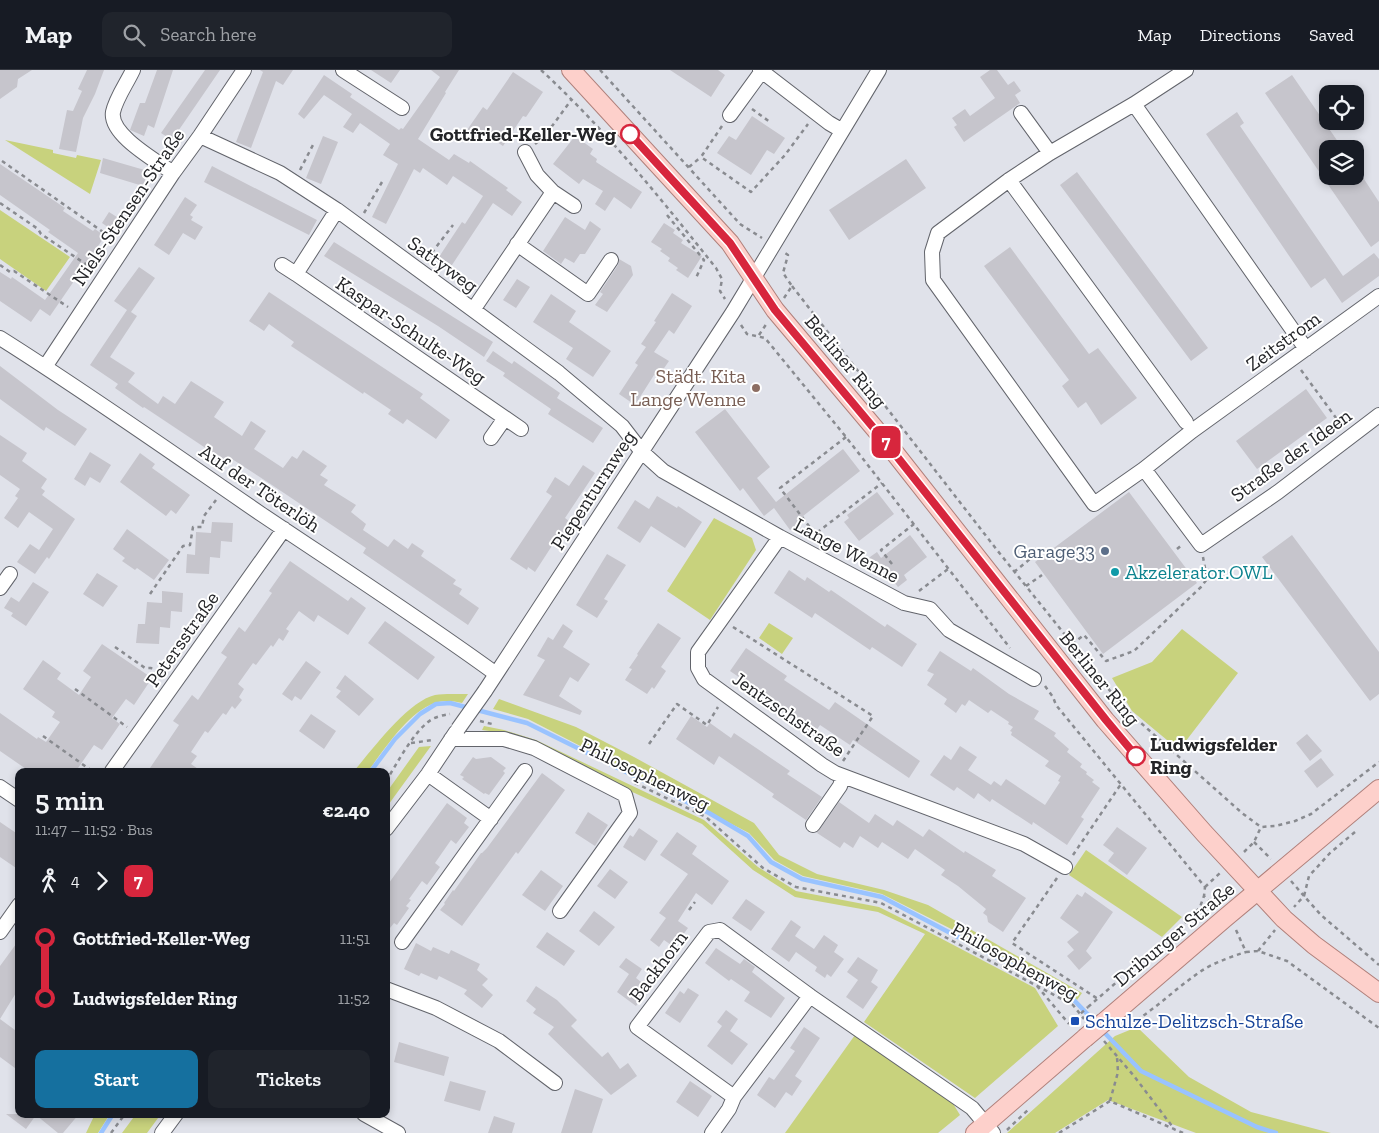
<!DOCTYPE html>
<html lang="en">
<head>
<meta charset="utf-8">
<style>
	body { margin:0; font-family:"Zilla Slab",serif; background:#20242c; color:#f1f3f6; height:100vh; display:flex; flex-direction:column; font-size:19px; white-space:nowrap }
	* { box-sizing:border-box; margin:0 }
	p { font-size:16px; color:#9ea1a6 }
	.icon { flex:none; width:28px; height:28px; fill:none; stroke:currentColor; stroke-width:2; stroke-linecap:round; stroke-linejoin:round }
	.map { position:relative; flex:1; overflow:hidden }
	.drawer { position:absolute; left:15px; top:698px; width:375px; height:350px; display:flex; flex-direction:column; background:#171b24; border-radius:10px; box-shadow:0 2px 8px #0003 }
	.drawer>* { flex:none }
	.badge { padding:0 10px; border-radius:8px; font-size:18px; line-height:32px }
	.buttons { position:absolute; left:1319px; top:15px; display:grid; gap:10px }
	.buttons a { display:grid; place-items:center; width:45px; height:45px; border-radius:10px; background:#171b24; box-shadow:0 2px 8px #0003; font-size:25px }
	.map>.badge { position:absolute; translate:-50% -50%; box-shadow:0 0 0 2px #fff }
	.legs { display:flex; align-items:center; gap:8px; height:55px; padding:0 20px; font-size:16px }
	.legs p { margin-inline-start:auto }
	.overview { display:flex; align-items:center; justify-content:space-between; height:85px; padding:0 20px }
	h1 { font-size:28px; font-weight:600; line-height:38px }
	.cta { display:flex; gap:10px; margin-top:auto; padding:10px 20px }
	.cta a { flex:1; height:58px; border-radius:10px; background:#15709f; color:#fff; font-size:20px; font-weight:600; line-height:58px; text-align:center }
	.cta a+a { background:#20242c; color:#f1f3f6 }
	ul { padding:0 20px; list-style:none }
	li { display:flex; align-items:center; gap:18px; height:60px; font-size:19px }
	li i { display:grid; place-items:center; width:8px; height:100%; margin:0 6px; background:currentColor }
	li i::after { content:''; width:12px; height:12px; margin:-6px; border:4px solid; border-radius:50%; background:#171b24 }
	li p { margin-inline-start:auto }
	li:first-child i { background:linear-gradient(#0000 50%,currentColor 0) }
	li:last-child i { background:linear-gradient(currentColor 50%,#0000 0) }
	header { display:flex; align-items:center; gap:30px; box-sizing:border-box; height:70px; padding:0 25px; background:#171b24; border-bottom:1px solid #363941 }
	header strong { font-size:24px }
	nav { display:flex; gap:28px; margin-inline-start:auto; font-size:18px }
	.search { width:350px; height:45px; background:#20242c; display:flex; align-items:center; gap:12px; box-sizing:border-box; padding:0 18px; border-radius:10px; color:#9ea1a6; font-size:19px }
	.map>svg:first-child { display:block }
	.green { fill:#c8d27d }
	.lines { fill:none; stroke-linecap:round; stroke-linejoin:round }
	.stream { stroke:#99c3ff; stroke-width:4.5 }
	.building { fill:#c6c5cc }
	.minor-casing { stroke:#62646b; stroke-width:16 }
	.major-casing { stroke:#b0807b; stroke-width:20 }
	.path { stroke:#898b90; stroke-width:2.5; stroke-dasharray:4 4; stroke-linecap:butt }
	.minor { stroke:#fff; stroke-width:14 }
	.major { stroke:#fdd0cb; stroke-width:18 }
	.minor-bridge-casing { stroke:#62646b; stroke-width:16; stroke-linecap:butt }
	.major-bridge-casing { stroke:#b0807b; stroke-width:20; stroke-linecap:butt }
	.path-bridge { stroke:#898b90; stroke-width:2.5; stroke-dasharray:4 4; stroke-linecap:butt }
	.minor-bridge { stroke:#fff; stroke-width:14 }
	.major-bridge { stroke:#fdd0cb; stroke-width:18 }
	.line-1-casing { stroke:#fff; stroke-width:11 }
	.line-1 { stroke:#d7263d; stroke-width:8 }
	.stop-1-dot { fill:#fff; stroke:#d7263d; stroke-width:2.5 }
	.education-dot { fill:#8d6e63; stroke:#fff; stroke-width:2 }
	.service-dot { fill:#5c6f8a; stroke:#fff; stroke-width:2 }
	.culture-dot { fill:#0f9aa8; stroke:#fff; stroke-width:2 }
	.transit-dot { fill:#1a4fb4; stroke:#fff; stroke-width:2 }
	.labels { text-anchor:middle; stroke-width:4; stroke-linejoin:round; paint-order:stroke }
	.stop-label { font-size:20px; font-weight:bold; fill:#242528; stroke:#fff; text-anchor:end }
	.street-label { font-size:20px; fill:#242528; stroke:#fff }
	.education-label { font-size:20px; fill:#785e54; stroke:#fff; text-anchor:end }
	.service-label { font-size:20px; fill:#4e5e75; stroke:#fff; text-anchor:end }
	.culture-label { font-size:20px; fill:#0d838f; stroke:#fff; text-anchor:start }
	.transit-label { font-size:20px; fill:#164399; stroke:#fff; text-anchor:start }
</style>
</head>
<body>
<header>
<strong>Map</strong>
<div class="search"><svg class="icon" aria-label="search" viewBox="0 0 24 24"><circle cx="10" cy="10" r="6"/><path d="M15 15l6 6"/></svg>Search here</div>
<nav><a>Map</a><a>Directions</a><a>Saved</a></nav>
</header>
<div class="map">
<svg width="1379" height="1063" viewBox="0 0 1379 1063">
	<rect width="100%" height="100%" fill="#e0e2ea"/>
	<path class="green" d="M5 70 53 80V83L76 88 77 85 101 90 90 124Z
		M0 140 70 187 46 221 0 189Z
		M714 448 752 468 756 480 710 550 667 521Z
		M769 553 793 568 782 584 759 568Z
		M1182 559 1238 603 1179 680 1132 641 1112 608 1152 592Z
		M451 624H468L462 633C453 631 444 630 435 633 408 642 385 679 368 701H354C372 680 408 631 435 625 440 624 446 624 451 624Z
		M499 629 576 657 634 687 754 753 779 785 817 804 884 820 928 835 1082 923 1077 930 1072 925 975 871 882 824 803 806 774 790 749 763 528 649 493 639Z
		M484 656 504 660 536 670 704 750 758 797 796 821 879 837 925 860 1035 918 1058 956 975 1028 864 952 925 864 878 842 795 827 753 800 702 754 504 663 482 660Z
		M431 676 386 738V723L419 677Z
		M1086 780 1182 847 1162 867 1069 805Z
		M1137 957 1189 1007 1251 1042 1331 1063H1196L1108 1030 1055 1063H1007L1115 966Z
		M855 965 952 1032 960 1045 938 1063H785Z
		M95 1044H110L98 1063H86Z
		M136 1044H161L147 1063H122Z"/>
	<g class="lines">
		<path class="stream" d="M371 701 395 669 420 644 436 634 450 633 527 653 709 743 748 766 771 792 802 809 882 827 1070 926 1096 953
			M1101 959 1141 1001 1257 1057 1276 1063
			M101 1063 113 1044"/>
	</g>
	<path class="building" d="M0 0H32L18 9 17 17 0 29Z
		M87 0H104L95 24 83 48 76 82 59 79 67 40 73 41 82 21 78 19Z
		M157 0H173L154 58 148 55 144 66 130 60 140 33H145Z
		M205 0H220L172 70 161 63Z
		M260 0H293L283 15 276 11 251 78 236 72 263 2Z
		M371 0H400L391 13Z
		M431 0H459L445 22 446 23 418 69 449 90 454 84 469 93 470 91 508 118 506 120 522 132 512 146 493 133 450 198 437 190 462 152 465 154 483 126 453 106 447 115 423 98 420 103 414 99 386 154 372 147 398 94 383 85 390 74 360 53 353 63 343 57 352 44 324 25 304 49 298 44 324 5 352 24 350 27 399 60 401 58 403 59 440 7Z
		M670 0H718L725 5 711 27Z
		M990 0H997L1008 15 1014 11 1021 21 1015 25 1020 33 964 72 954 57 957 55 952 48 965 39 970 46 995 28 980 7Z
		M513 2 543 22 526 47 523 46 503 76 485 64 481 70 467 60 483 37 487 40Z
		M1292 5 1343 79H1328V106H1362L1379 132V171L1371 177 1265 23Z
		M1237 42 1244 53 1240 56 1343 206 1374 183 1379 189V206L1342 233 1325 208 1311 218 1206 64Z
		M752 46 785 68 774 84 767 80 751 105 717 83 729 66 736 70Z
		M323 66 338 72 321 114 306 108Z
		M575 66 593 79 590 84 597 89 596 92 642 122 631 139 614 127 605 141 595 134 603 121 583 109 579 114 553 94Z
		M103 88 148 101 143 116 100 103Z
		M906 89 926 118 849 170 829 140Z
		M0 94 65 138 63 141 93 161 95 159 105 166 50 246 40 239 31 252 0 231V202L11 209 12 207 45 230 78 183 48 162 50 160 0 125Z
		M212 96 317 150 309 165 204 112Z
		M1077 102 1208 278 1191 291 1060 115Z
		M185 127 197 135 190 145 193 147 191 150 203 157 195 170 183 163 169 185 154 175Z
		M109 142 120 149 112 160 102 153Z
		M565 147 585 160 590 151 601 159 585 184H580L574 193 565 188 561 194 543 181Z
		M664 153 675 160 673 163 683 170 681 173 702 186 688 208 676 200 678 198 668 191 670 188 660 181 662 179 651 172Z
		M334 172 493 272 484 287 438 256 324 186Z
		M1010 177 1089 284 1098 278 1137 328 1101 355 1086 332 1078 338 1062 316 1069 310 984 196Z
		M619 189 631 196 633 205 607 242 595 235 603 224 600 222 618 195Z
		M139 197 155 208 131 242 137 246 110 287 135 303 128 312 158 334 163 326 175 334 191 311 224 332 214 347 242 366 251 351 266 361 254 379 283 398 292 386 297 389 303 380 327 396 320 405 328 410 324 415 356 435 351 442 366 454 363 460 388 477 394 469 408 479 412 473 424 481 421 486 456 510 453 514 462 519 459 524 479 538 468 555 363 483 366 478 272 415 232 389 228 393 144 337 143 338 115 318 118 314 90 295 127 240 114 231Z
		M517 209 530 217 516 238 503 230Z
		M269 222 423 324 420 328 450 350 436 369 407 349 403 354 388 344 391 340 364 322 363 324 291 276 294 272 269 254 264 261 249 251Z
		M672 223 692 236 674 264 669 260 654 282 669 291 658 307 654 305 635 335 619 324 638 295 635 293 646 277 641 274 656 252 654 251Z
		M551 224 576 241 569 252 611 281 593 307 566 289 573 278 533 252Z
		M493 281 512 294 514 291 560 323 557 328 603 358 593 373 548 344 551 339 503 306 505 303 486 291Z
		M0 296 58 340 87 359 75 376 46 357 44 361 0 329Z
		M1306 319 1327 348 1257 399 1236 371Z
		M725 339 770 397 757 408 776 432 843 379 860 401 798 450 800 453 790 460 774 438 764 446 743 418 740 421 695 362Z
		M0 365 27 383 22 391 47 409 41 418 45 421 42 425 75 449 49 489 47 487 35 504 17 492 30 474 39 480 53 459 29 442 18 458 4 448 18 428 15 426 20 419 0 405Z
		M90 382 111 395 100 413 90 407 85 416 74 409Z
		M140 383 155 394 152 398 190 425 176 444 171 440 166 446 120 412Z
		M583 395 595 403 565 448 573 454 561 471 557 468 535 502 528 497 527 500 510 489 552 426 546 422 555 407 569 416Z
		M877 422 894 444 859 471 844 452 849 448 847 445Z
		M1129 422 1197 513 1103 584 1035 492Z
		M657 426 677 438 678 436 702 452 685 478 651 456 640 473 617 458 635 430 649 439Z
		M212 452 233 453 232 472 221 471 220 488 210 487 209 504 186 503 187 484 195 485 196 462 211 463Z
		M127 459 169 490 154 510 137 498 135 500 122 491 125 488 113 479Z
		M910 465 927 487 904 505 907 510 898 517 881 496 872 503 863 492 877 482 881 488Z
		M1292 465 1379 582V624L1370 631 1262 487Z
		M607 484 626 495 604 529 608 531 597 548 576 535Z
		M290 491 348 531 351 527 366 538 348 565 318 545 314 552 299 541 286 559 289 561 283 571 279 568 273 577 271 575 256 595 253 593 238 614 244 619 239 627 242 630 235 639 232 636 226 645 223 643 208 663 205 661 191 682 197 686 191 694 201 701H148L179 655 173 651 192 625 198 630 227 587 221 583 239 557 245 562 272 523 269 521Z
		M789 500 805 511 807 507 829 522 831 520 885 557 887 554 917 574 902 597 872 577 870 580 815 543 812 548 774 523Z
		M97 503 118 516 103 537 83 524Z
		M33 512 49 522 26 556 11 546 13 543 4 538 11 527 19 532Z
		M162 521 183 523 182 542 171 541 170 558 160 557 159 574 136 573 138 554H145L147 532 162 533Z
		M385 551 435 587 418 610 368 573Z
		M658 553 681 568 661 597 666 601 654 619 652 617 647 624 625 610 632 599 629 598 638 585 637 584Z
		M563 554 573 561 563 577 590 594 578 612 570 607 559 626 582 641 580 645 523 625 545 590 537 586 548 567 553 570Z
		M102 574 152 608 134 635 126 629 112 648 120 654 102 680 94 675 76 701H29L0 681V643L37 669 38 667 46 672 60 652 52 647 55 642 23 619 43 590 61 603 57 609 79 625 91 607 83 601Z
		M746 578 787 606 784 610 829 640 835 632 920 691 909 708 853 670 850 675 820 655 814 664 769 632 771 629 730 601Z
		M940 581 971 601 973 598 1009 624 1039 641 1034 649 1056 663 1054 666 1069 679 1067 682 1082 694 1080 697 1087 702 1086 704 1094 710 1092 712 1100 718 1081 747 1084 749 1067 775 1033 752 1032 755 992 729 990 732 978 723 974 729 957 717 954 721 930 705 944 685 951 690 960 676 977 687 968 700 991 715 994 711 1001 716 1006 709 1045 735 1060 712 1058 711 1061 706 1045 696 1049 691 1011 665 1012 662 1010 661 1013 657 1008 654 1009 652 991 640 988 643 969 630 965 636 962 634 956 643 944 634 947 629 927 615 934 604 927 601Z
		M306 591 321 602 301 630 295 626 292 631 282 624Z
		M345 605 374 629 359 646 336 627 341 621 336 618Z
		M311 644 336 661 324 679 299 661Z
		M691 646 707 657 710 653 731 668 734 663 790 701 787 704 822 727 806 750 772 727 774 724 719 686 714 695 676 669Z
		M1307 664 1322 681 1310 691 1296 673Z
		M473 687 476 689 491 687 506 698 503 701 505 703 489 725 485 723 484 724 462 709 464 707 460 705Z
		M1321 688 1334 705 1317 718 1304 701Z
		M542 703 565 720 518 784 516 782 462 856 440 840 445 834 444 833 453 820 454 821 481 783H482L487 778Z
		M839 732 869 753 875 744 893 756 897 750 923 767 929 759 964 783 965 781 996 800 992 806 1026 828 1003 862 988 852 987 846 983 843 986 839 958 816 941 805 945 800 915 779 908 789 882 772 878 778 860 766 853 778 844 772 840 778 817 763Z
		M447 733 467 748 464 753 469 757 456 774 451 770 435 793 440 797 427 815 422 811 409 829 411 830 406 836 409 838 397 855 394 853 386 863V817Z
		M588 742 608 755 595 776 575 763Z
		M0 752 19 765V800L0 787Z
		M1117 757 1147 778 1127 805 1108 791 1114 783 1103 775Z
		M639 758 658 771 645 791 623 777 630 765 633 767Z
		M677 762 697 776 692 784 729 811 712 835 696 823 678 851 688 858 674 877 664 870 659 877 650 870 666 848 659 843 688 804 660 785Z
		M610 799 628 812 615 829 597 816Z
		M541 800 563 816 545 841 522 825Z
		M1085 822 1113 842 1086 881 1092 888 1079 900 1067 886 1074 880 1067 872 1079 862 1060 848 1077 824 1082 827Z
		M746 829 765 842 751 861 732 848Z
		M594 841 615 857 599 876 579 861Z
		M791 850 801 857 795 866 814 879 824 865 838 875 834 882 844 889 831 907 827 904 825 908 815 901 817 897 796 882 789 892 771 879Z
		M547 862 575 881 564 896 536 877Z
		M19 870V918L0 949 19 963V1001L0 987V896Z
		M416 873 431 881 433 877 449 884 451 880 480 894 477 900 488 909 482 915 493 925 482 938 464 924 467 920 439 906 437 910 421 903 419 906 404 899Z
		M716 878 740 894 744 889 755 897 752 902 785 928 771 948 744 931 750 922 731 909 729 911 705 893Z
		M858 887 878 900 871 912 878 917 863 939 846 927 858 910 847 902Z
		M626 888 642 899 636 908 649 918 636 936 617 922 629 904 619 897Z
		M536 916 557 930 577 950 571 956 602 987 608 982 620 999 628 993 637 1006 611 1025 548 964 554 957 533 943 536 939 526 931Z
		M688 918 699 925 680 953 665 943 680 921 684 924Z
		M726 940 738 949 730 961 723 956 748 974 732 995 707 976 722 956 717 952Z
		M804 957 820 968 795 1006 802 1011 792 1026 786 1022 775 1038 757 1025 769 1007 774 1010 795 981 790 978Z
		M399 972 449 987 444 1006 394 992Z
		M450 1011 486 1021 480 1041 444 1031Z
		M690 1011 712 1026 698 1047 676 1032Z
		M575 1019 603 1029 592 1063H561Z
		M6 1044H79L63 1063H58L36 1045 26 1059Z
		M494 1046 515 1053 512 1063H488Z"/>
	<g class="lines">
		<g class="minor-casing">
			<path id="minor" d="M133 0C127 13 116 28 113 42 109 65 157 91 173 103
				M343 0 402 38
				M760 0 829 53 841 60
				M1186 0 1134 34 1050 83 1009 110 938 163 932 182 933 210 1094 434 1144 399 1192 361 1379 226
				M1134 34 1306 279
				M1021 43 1050 83
				M730 45 762 1
				M200 66 280 103 337 140 559 303 622 356 642 382 663 401 780 467 904 533 930 539 949 560 1034 609
				M1009 110 1186 352
				M553 122 574 136
				M337 140 296 204 521 359
				M517 174 588 224 611 190
				M282 195 296 204
				M473 240 553 122 537 105 525 82
				M0 268C89 324 175 385 261 444 340 497 419 548 496 604
				M45 297 173 103 200 66 244 0
				M491 368 505 348
				M1144 399 1201 475 1278 422 1379 345
				M780 467 698 582V598L704 609 822 695 835 703 1024 774 1065 797
				M0 518 10 504
				M485 621 733 242 879 0
				M451 669H504L534 678 625 725 630 743 560 841
				M112 701 284 459
				M428 704 491 749
				M0 717 19 730
				M813 755 840 716 843 706
				M386 759 428 704 456 662
				M0 862 19 835
				M402 872 525 701
				M386 919 436 938 499 971 555 1013
				M810 926 734 1027 637 957 709 862 720 860 810 926 972 1038 993 1063
				M364 1044 398 1063
				M162 1063 176 1044
				M712 1063 729 1039 734 1027"/>
		</g>
		<g class="major-casing">
			<path id="major" d="M571 0 730 173 775 240 887 373 1105 650 1204 763 1284 849 1314 875 1379 923
				M1104 952 1225 848 1379 719
				M975 1063 1085 968"/>
		</g>
		<path class="path" d="M541 0C606 60 661 129 716 198L722 209 720 221 725 229
			M600 0 740 154 762 168
			M752 39 770 52
			M722 56 701 87 751 122 785 85 808 54
			M535 74 544 67 572 29
			M2 91 113 169
			M689 97 701 87
			M300 100 314 73
			M0 133 38 159 41 164 93 199
			M364 143 382 112
			M667 145 704 190 696 208
			M427 189 453 155
			M0 195 10 202 14 201 68 237
			M792 216 997 480 1123 637 1242 743 1261 757 1275 756 1295 751 1311 744 1379 692
			M784 228 792 216 783 203 788 185 785 183
			M741 255 747 264 765 268 846 367 1010 578
			M759 265 767 253
			M1301 300 1339 352
			M846 367 780 418 815 464 882 413
			M1177 479 1183 474
			M892 494 881 480 914 454
			M1014 502 1030 489 1024 480
			M1026 516 1042 505
			M919 521 948 499
			M150 524 183 476 190 475 193 457H202L204 446 216 430
			M733 557 873 646 843 691
			M1072 574 1084 565 1106 591 1134 581 1201 517 1207 509 1203 487
			M115 577 145 598H151L163 606
			M1045 616 1053 627 1056 635 1205 817 1204 826 1215 838
			M75 619 127 657
			M480 651 492 654
			M43 666 92 701
			M411 673 433 670
			M649 674 677 634 707 655 718 637
			M386 711C398 692 411 666 428 652 434 647 443 645 450 644
			M635 713 706 747 763 798 796 817 881 833 1073 935 1084 949
			M1355 762 1330 783 1309 806 1304 826 1321 845 1379 895
			M1254 772 1271 789
			M1244 782 1254 772 1261 757
			M1073 785 1121 714
			M1057 808 1012 873 1098 929
			M1291 811 1304 826 1294 837
			M1205 817 1221 802
			M689 840 695 832
			M1236 860 1246 882 1258 881 1287 891 1379 958
			M1258 881 1275 860
			M1037 916 1069 954
			M1088 937 1193 846 1200 837 1204 826
			M1123 958C1154 942 1177 916 1206 898 1219 891 1233 886 1246 882
			M1104 971 1134 1006 1175 1060
			M1110 1031 1118 1002 1117 987
			M1007 1060 1030 1038
			M111 1063 125 1044
			M1059 1063 1110 1031 1183 1063"/>
		<use href="#minor" class="minor"/>
		<use href="#major" class="major"/>
		<g class="minor-bridge-casing">
			<path id="minor-bridge" d="M458 659 485 621"/>
		</g>
		<g class="major-bridge-casing">
			<path id="major-bridge" d="M1085 968 1104 952"/>
		</g>
		<path class="path-bridge" d="M1069 954 1088 937"/>
		<use href="#minor-bridge" class="minor-bridge"/>
		<use href="#major-bridge" class="major-bridge"/>
	</g>
	<g class="lines">
		<g class="line-1-casing">
			<path id="line-1" d="M630 64 730 173 775 240 887 374 1106 650 1136 686"/>
		</g>
		<use href="#line-1" class="line-1"/>
	</g>
	<g class="stop-1-dot">
		<circle cx="630" cy="64" r="9"/>
		<circle cx="1136" cy="686" r="9"/>
	</g>
	<circle class="education-dot" cx="756" cy="318" r="5"/>
	<circle class="service-dot" cx="1105" cy="481" r="5"/>
	<circle class="culture-dot" cx="1115" cy="502" r="5"/>
	<rect class="transit-dot" x="1070" y="946" width="10" height="10" rx="2.5"/>
	<g class="labels">
		<g class="stop-label">
			<text x="616" y="71">Gottfried-Keller-Weg</text>
			<text x="1150" y="681" text-anchor="start">Ludwigsfelder<tspan x="1150" dy="23">Ring</tspan></text>
		</g>
		<g class="street-label">
			<text transform="translate(128 137) rotate(-56)" y="7">Niels-Stensen-Straße</text>
			<text transform="translate(443 194) rotate(36)" y="7">Sattyweg</text>
			<text transform="translate(411 260) rotate(34)" y="7">Kaspar-Schulte-Weg</text>
			<text transform="translate(1283 271) rotate(-36)" y="7">Zeitstrom</text>
			<text transform="translate(846 291) rotate(50)" y="7">Berliner Ring</text>
			<text transform="translate(1291 385) rotate(-36)" y="7">Straße der Ideen</text>
			<text transform="translate(260 418) rotate(34)" y="7">Auf der Töterlöh</text>
			<text transform="translate(593 420) rotate(-57)" y="7">Piepenturmweg</text>
			<text transform="translate(847 480) rotate(28)" y="7">Lange Wenne</text>
			<text transform="translate(182 569) rotate(-55)" y="7">Petersstraße</text>
			<text transform="translate(1100 608) rotate(51)" y="7">Berliner Ring</text>
			<text transform="translate(789 644) rotate(35)" y="7">Jentzschstraße</text>
			<text transform="translate(645 704) rotate(26)" y="7">Philosophenweg</text>
			<text transform="translate(1174 864) rotate(-40)" y="7">Driburger Straße</text>
			<text transform="translate(1015 891) rotate(29)" y="7">Philosophenweg</text>
			<text transform="translate(658 896) rotate(-53)" y="7">Backhorn</text>
		</g>
		<g class="education-label">
			<text x="746" y="313">Städt. Kita<tspan x="746" dy="23">Lange Wenne</tspan></text>
		</g>
		<g class="service-label">
			<text x="1095" y="488">Garage33</text>
		</g>
		<g class="culture-label">
			<text x="1125" y="509">Akzelerator.OWL</text>
		</g>
		<g class="transit-label">
			<text x="1085" y="958">Schulze-Delitzsch-Straße</text>
		</g>
	</g>
</svg>
<div class="buttons">
<a><svg class="icon" aria-label="locate" viewBox="0 0 24 24"><circle cx="12" cy="12" r="6"/><path d="M12 2v4M12 18v4M2 12h4M18 12h4"/></svg></a>
<a><svg class="icon" aria-label="layers" viewBox="0 0 24 24"><path d="M12 4l9 5-9 5-9-5zM3 14l9 5 9-5"/></svg></a>
</div>
<b class="badge" style="left:886px;top:372px;background:#d7263d;color:#fff">7</b>
<section class="drawer">
<div class="overview"><div><h1>5 min</h1><p>11:47 – 11:52 · Bus</p></div><b>€2.40</b></div>
<div class="legs"><svg class="icon" aria-label="walk" viewBox="0 0 24 24"><circle cx="13" cy="4" r="2"/><path d="M13 8l-2 6 4 7M11 14l-3 7M7 12l3-4h3l4 4"/></svg>4<svg class="icon" aria-label="forward" viewBox="0 0 24 24"><path d="M9 5l7 7-7 7"/></svg><b class="badge" style="background:#d7263d;color:#fff">7</b></div>
<ul>
<li><i style="color:#d7263d"></i><b>Gottfried-Keller-Weg</b><p>11:51</p></li>
<li><i style="color:#d7263d"></i><b>Ludwigsfelder Ring</b><p>11:52</p></li>
</ul>
<div class="cta"><a>Start</a><a>Tickets</a></div>
</section>
</div>
</body>
</html>
